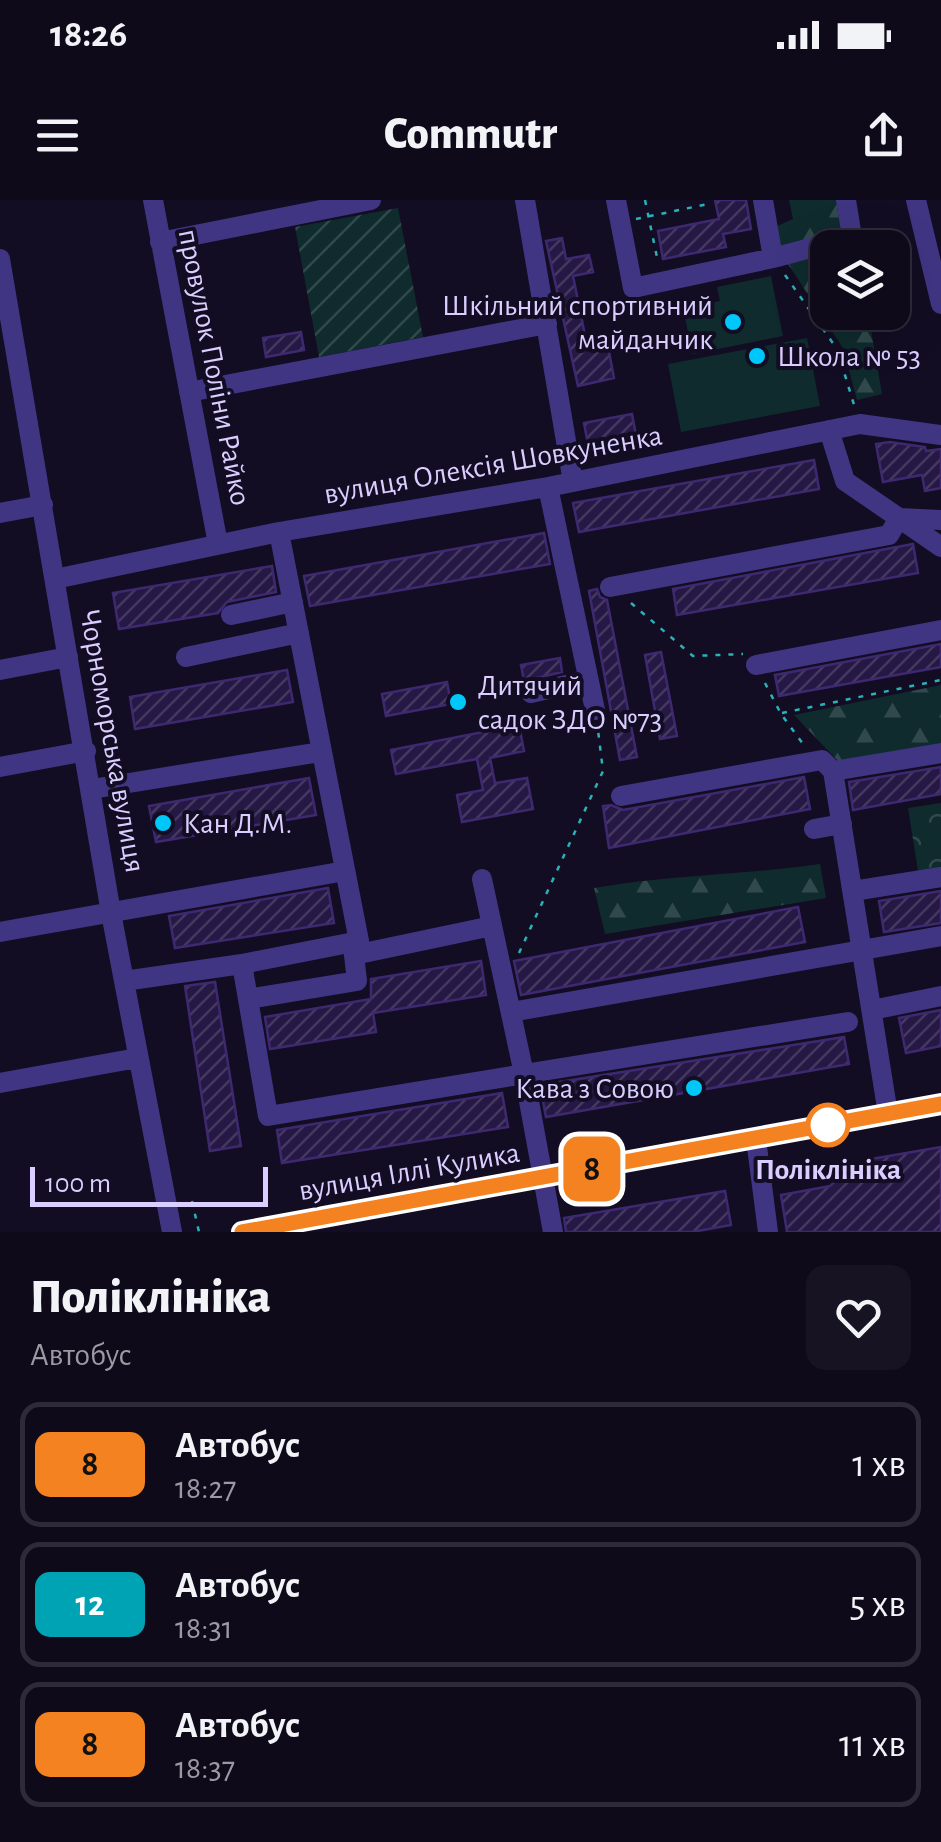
<!DOCTYPE html>
<html lang="uk">
<head>
<meta charset="utf-8">
<style>
	body { margin:0; font-family:"Alegreya Sans",sans-serif; background:#171323; color:#f1f3f6; height:100vh; display:flex; flex-direction:column; font-size:38px; white-space:nowrap }
	* { box-sizing:border-box; margin:0 }
	p { font-size:32px; color:#9b9aa2 }
	.icon { flex:none; width:55px; height:55px; fill:none; stroke:currentColor; stroke-width:2; stroke-linecap:round; stroke-linejoin:round }
	.map { position:relative; height:1032px; overflow:hidden }
	.sheet { display:flex; flex-direction:column; background:#0e0a1a; flex:1 }
	.sheet>* { flex:none }
	.badge { padding:0 20px; border-radius:15px; font-size:35px; line-height:65px }
	.controls { position:absolute; left:810px; top:30px; display:grid; gap:20px }
	.controls a { display:grid; place-items:center; width:100px; height:100px; border-radius:20px; background:#0e0a1a; box-shadow:0 10px 40px #0002,0 0 0 2px #2e2b39; font-size:50px }
	.scale { position:absolute; left:30px; bottom:25px; width:238px; box-sizing:border-box; padding-left:10px; border:5px solid #d9ceff; border-top:0; font-size:28px; line-height:35px; white-space:nowrap; color:#d9ceff; -webkit-text-stroke:8px #120d22; paint-order:stroke }
	.map>.badge { position:absolute; translate:-50% -50%; box-shadow:0 0 0 5px #fff }
	.round { display:grid; place-items:center; flex:none; width:105px; height:105px; border-radius:20px; background:#171323 }
	.overview { display:flex; align-items:center; justify-content:space-between; height:170px; padding:0 30px }
	h1 { font-size:48px; font-weight:800; line-height:75px }
	ul { padding:0; list-style:none }
	li { display:flex; align-items:center; gap:30px; height:125px; margin:0 20px 15px; padding:0 10px; border:5px solid #2e2b39; border-radius:20px }
	li div { flex:1 }
	li b { display:block; font-size:38px }
	li em { font-style:normal }
	li .badge { min-width:110px; font-weight:700; text-align:center }
	.status { display:flex; justify-content:space-between; align-items:center; height:70px; padding:0 50px; background:#0e0a1a; direction:ltr }
	.status svg { height:28px; fill:currentColor }
	header { display:flex; justify-content:space-between; align-items:center; height:130px; padding:0 30px; background:#0e0a1a; font-size:45px; font-weight:800 }
	.map>svg:first-child { display:block }
	.forest { fill:url(#forest-firs) }
	.park { fill:url(#park-crowns) }
	.garden { fill:url(#garden-furrows) }
	.pitch { fill:#0f2b2d }
	.building { fill:url(#building-hatch); stroke:#3e2971; stroke-width:2.5 }
	.lines { fill:none; stroke-linecap:round; stroke-linejoin:round }
	.path { stroke:#29b2b8; stroke-width:2.5; stroke-dasharray:5 8; stroke-linecap:butt }
	.minor { stroke:#403583; stroke-width:20 }
	.line-casing { stroke:#fff; stroke-width:22 }
	.line { stroke:#f58220; stroke-width:15 }
	.poi-dot { fill:#00c7f9; stroke:#120d22; stroke-width:4 }
	.stop-dot { fill:#fff; stroke:#f58220; stroke-width:5 }
	.labels { text-anchor:middle; stroke-width:8; stroke-linejoin:round; paint-order:stroke }
	.poi-label { font-size:30px; fill:#d9ceff; stroke:#120d22; text-anchor:start }
	.street-label { font-size:30px; fill:#d9ceff; stroke:#120d22 }
	.stop-label { font-size:30px; font-weight:bold; fill:#d9ceff; stroke:#120d22 }
</style>
</head>
<body>
<div class="status"><b>18:26</b><svg viewBox="0 0 49 12"><path d="M0 12V9h3v3zM5 12V6h3v6zM10 12V3h3v9zM15 12V0h3v12zM26 1h20v11H26zM47 4h2v5h-2z"/></svg></div>
<header><svg class="icon" aria-label="menu" viewBox="0 0 24 24"><path d="M4 6h16M4 12h16M4 18h16"/></svg>Commutr<svg class="icon" aria-label="share" viewBox="0 0 24 24"><path d="M12 15V3M7 8l5-5 5 5M5 13v7h14v-7"/></svg></header>
<div class="map">
<svg width="941" height="1032" viewBox="0 0 941 1032">
	<defs>
		<pattern id="forest-firs" width="22" height="20" patternUnits="userSpaceOnUse" patternTransform="scale(2.5)"><rect width="22" height="20" fill="#0f2b2d"/><path d="M5 1l3.5 6h-7zM16 11l3.5 6h-7z" fill="#31494c"/></pattern>
		<pattern id="park-crowns" width="20" height="18" patternUnits="userSpaceOnUse" patternTransform="scale(2.5)"><rect width="20" height="18" fill="#0f2b2d"/><path d="M2 6a3 3 0 1 1 6 0M12 15a3 3 0 1 1 6 0" fill="none" stroke="#31494c"/></pattern>
		<pattern id="garden-furrows" width="10" height="10" patternUnits="userSpaceOnUse" patternTransform="scale(2.5)"><rect width="10" height="10" fill="#0f2b2d"/><path d="M-1 1l2-2M0 10L10 0M9 11l2-2" fill="none" stroke="#31494c"/></pattern>
		<pattern id="building-hatch" width="6" height="6" patternUnits="userSpaceOnUse" patternTransform="scale(2.5)"><rect width="6" height="6" fill="#251844"/><path d="M-1 1l2-2M0 6l6-6M5 7l2-2" fill="none" stroke="#443860"/></pattern>
	</defs>
	<rect width="100%" height="100%" fill="#120d22"/>
	<path class="forest" d="M789 0H836L841 31 776 50 775 27 793 19Z
		M827 50 828 112 868 113 882 194 857 200 843 148 786 61Z
		M941 485V547L840 563 794 515Z
		M820 664 826 698 605 734 594 688C669 675 745 675 820 664Z"/>
	<path class="park" d="M941 603V674L919 677 908 608Z"/>
	<path class="garden" d="M398 8 423 137 319 157 295 27Z"/>
	<path class="pitch" d="M771 76 783 136 693 154 683 109 720 101 717 87Z
		M807 138 820 206 681 232 668 164Z"/>
	<path class="building" d="M715 0H746L751 29 723 34 726 47 663 59 658 31 719 19Z
		M562 38 566 59 589 55 593 72 573 76 587 145 607 141 614 178 578 186 546 41Z
		M301 132 304 150 266 157 263 138Z
		M632 214 638 246 590 255 584 223Z
		M890 242 925 247 926 251 941 249V288L925 291 922 275 883 282 876 244Z
		M814 260 819 289 579 332 573 303Z
		M544 333 550 364 310 406 304 376Z
		M913 344 918 373 677 415 673 389Z
		M272 366 276 392 227 402 218 413 119 429 113 393Z
		M597 389 600 397 607 400 637 557 620 560 589 391Z
		M941 444V467L779 496 775 475Z
		M661 452 677 536 660 539 645 455Z
		M560 458 562 472 524 481 521 465Z
		M287 470 293 502 135 529 130 497Z
		M447 482 451 504 386 516 382 494Z
		M519 525 524 551 490 558 495 583 527 578 533 609 462 622 457 595 483 590 477 559 396 574 391 550Z
		M941 567V594L853 610 849 582Z
		M804 577 810 609 609 648 603 606 611 605 623 610Z
		M309 578 316 615 156 642 149 606Z
		M328 688 334 723 175 748 169 716Z
		M941 691V723L884 732 879 701Z
		M798 707 805 742 521 795 514 761Z
		M481 761 486 795 373 813 376 832 270 849 265 817 371 799V779Z
		M215 782 241 946 210 951 185 786Z
		M941 810V846L906 853 899 818Z
		M844 837 849 864 546 917 540 885Z
		M502 893 508 927 282 963 277 930Z
		M941 947V1032H787L781 995 830 986 843 975 874 976 871 959Z
		M725 991 731 1025 692 1032H566L564 1018Z"/>
	<g class="lines">
		<path class="path" d="M645 0 658 62
			M636 19 708 4
			M869 41 906 35
			M785 75 837 149 855 208
			M631 403 693 456 743 454
			M765 483 781 514 803 544
			M782 513 941 480
			M519 753 603 571 598 530
			M192 1001 199 1032"/>
		<path class="minor" d="M153 0 218 344
			M525 0 573 282
			M616 0 633 88 773 58 852 37 846 0
			M763 0 773 58
			M916 0 941 104
			M160 42 371 0
			M0 59 111 713 172 1032
			M189 192 547 124
			M829 230 845 281 899 318 941 320
			M548 287 595 510
			M0 313 43 305
			M55 379 279 332 548 287 860 224 941 235
			M610 387 889 335 899 318 941 347
			M231 415 293 402
			M186 457 299 433
			M756 465 941 430
			M0 470 68 457
			M531 493 588 480
			M0 567 86 551
			M833 571 941 553
			M92 589 320 552
			M621 596 822 560 833 571 888 914
			M814 629 842 624
			M482 679 524 874 848 822
			M853 691 941 677
			M0 732 345 671
			M242 764 268 916 524 874 553 1032
			M124 781 242 764 359 741 279 332
			M248 799 357 781 354 755 492 726
			M872 810 941 796
			M511 812 941 736
			M0 883 137 858
			M756 939 768 1032
			M243 1032 941 904"/>
	</g>
	<g class="lines">
		<g class="line-casing">
			<path id="line" d="M242 1032 941 904"/>
		</g>
		<use href="#line" class="line"/>
	</g>
	<g class="poi-dot">
		<circle cx="733" cy="122" r="10"/>
		<circle cx="757" cy="156" r="10"/>
		<circle cx="458" cy="502" r="10"/>
		<circle cx="163" cy="623" r="10"/>
		<circle cx="694" cy="888" r="10"/>
	</g>
	<circle class="stop-dot" cx="828" cy="925" r="20"/>
	<g class="labels">
		<g class="poi-label">
			<text x="713" y="115" text-anchor="end">Шкільний спортивний<tspan x="713" dy="34">майданчик</tspan></text>
			<text x="777" y="166">Школа № 53</text>
			<text x="478" y="495">Дитячий<tspan x="478" dy="34">садок ЗДО №73</tspan></text>
			<text x="183" y="633">Кан Д.М.</text>
			<text x="674" y="898" text-anchor="end">Кава з Совою</text>
		</g>
		<g class="street-label">
			<text transform="translate(215 167) rotate(79)" y="10">провулок Поліни Райко</text>
			<text transform="translate(493 264) rotate(-10)" y="10">вулиця Олексія Шовкуненка</text>
			<text transform="translate(113 541) rotate(80)" y="10">Чорноморська вулиця</text>
			<text transform="translate(409 971) rotate(-10)" y="10">вулиця Іллі Кулика</text>
		</g>
		<g class="stop-label">
			<text x="828" y="979">Поліклініка</text>
		</g>
	</g>
</svg>
<div class="controls">
<a><svg class="icon" aria-label="layers" viewBox="0 0 24 24"><path d="M12 4l9 5-9 5-9-5zM3 14l9 5 9-5"/></svg></a>
</div>
<div class="scale">100 m</div>
<b class="badge" style="left:592px;top:969px;background:#f58220;color:#111">8</b>
</div>
<section class="sheet">
<div class="overview"><div><h1>Поліклініка</h1><p>Автобус</p></div><a class="round"><svg class="icon" aria-label="heart" viewBox="0 0 24 24"><path d="M12 20l-8-8c-3-5 5-10 8-4 3-6 11-1 8 4z"/></svg></a></div>
<ul>
<li><span class="badge" style="background:#f58220;color:#111">8</span><div><b>Автобус</b><p>18:27</p></div><em>1 хв</em></li>
<li><span class="badge" style="background:#00a3b4;color:#fff">12</span><div><b>Автобус</b><p>18:31</p></div><em>5 хв</em></li>
<li><span class="badge" style="background:#f58220;color:#111">8</span><div><b>Автобус</b><p>18:37</p></div><em>11 хв</em></li>
</ul>
</section>
</body>
</html>
